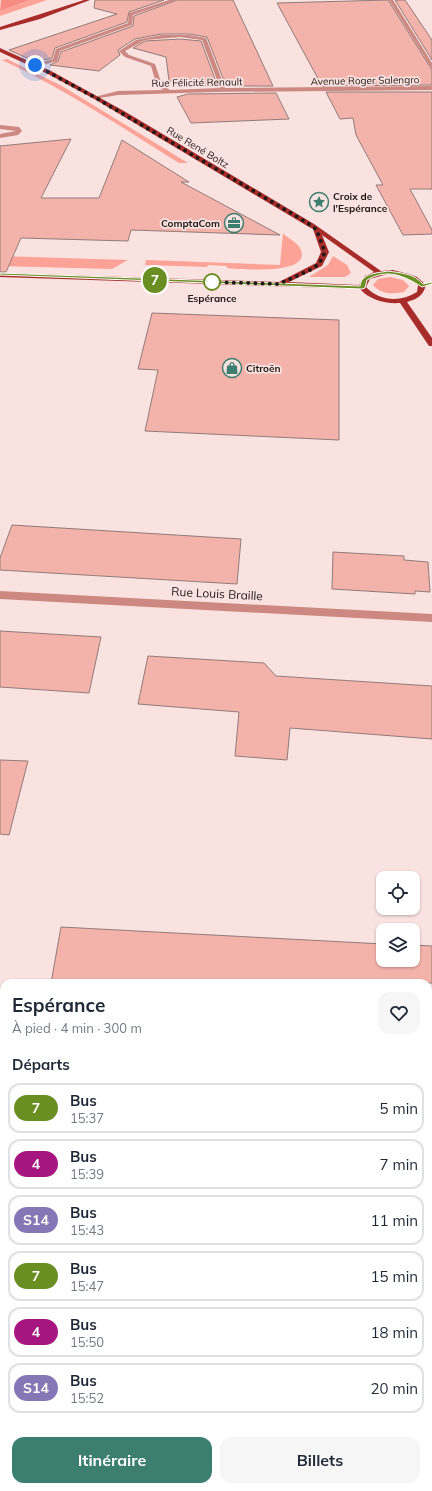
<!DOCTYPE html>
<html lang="fr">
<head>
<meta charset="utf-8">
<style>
	body { margin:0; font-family:Mulish,sans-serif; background:#f6f6f7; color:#1f2937; height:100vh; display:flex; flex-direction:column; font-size:15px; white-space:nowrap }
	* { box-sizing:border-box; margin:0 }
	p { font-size:13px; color:#747a83 }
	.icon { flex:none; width:22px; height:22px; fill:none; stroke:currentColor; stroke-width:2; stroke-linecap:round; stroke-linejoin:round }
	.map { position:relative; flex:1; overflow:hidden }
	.side { position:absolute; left:0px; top:979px; width:432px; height:512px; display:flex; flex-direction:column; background:#fff; border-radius:12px 12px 0 0; box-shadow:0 1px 3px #0004 }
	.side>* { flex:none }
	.badge { padding:0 8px; border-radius:13px; font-size:14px; line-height:26px }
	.buttons { position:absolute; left:376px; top:871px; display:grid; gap:8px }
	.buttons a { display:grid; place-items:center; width:44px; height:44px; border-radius:8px; background:#fff; box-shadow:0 1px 3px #0004; font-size:20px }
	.you { position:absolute; width:20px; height:20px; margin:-10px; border:3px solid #fff; border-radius:50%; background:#1a73e8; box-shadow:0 0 0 6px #1a73e833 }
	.map>.badge { position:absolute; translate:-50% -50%; box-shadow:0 0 0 2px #fff }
	h2 { padding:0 12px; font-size:15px; line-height:36px }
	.round { display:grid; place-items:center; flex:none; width:42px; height:42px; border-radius:12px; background:#f6f6f7 }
	.head { display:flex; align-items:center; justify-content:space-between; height:68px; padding:0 12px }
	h1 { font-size:19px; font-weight:700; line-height:30px }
	.action { display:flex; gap:8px; margin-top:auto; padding:8px 12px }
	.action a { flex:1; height:46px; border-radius:12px; background:#3c7e6f; color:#fff; font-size:16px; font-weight:700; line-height:46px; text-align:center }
	.action a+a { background:#f6f6f7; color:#1f2937 }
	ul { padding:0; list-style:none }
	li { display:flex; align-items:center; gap:12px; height:50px; margin:0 8px 6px; padding:0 4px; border:2px solid #e0e1e3; border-radius:12px }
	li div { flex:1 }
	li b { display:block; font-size:15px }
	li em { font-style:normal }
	li .badge { min-width:44px; font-weight:700; text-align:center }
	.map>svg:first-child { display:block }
	.green { fill:#fda297 }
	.forest { fill:#f78d82 }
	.building { fill:#f3b2aa; stroke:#917c7a }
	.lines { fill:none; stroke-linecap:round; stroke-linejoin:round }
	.minor { fill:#cd8981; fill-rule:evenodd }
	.major { fill:#a82c29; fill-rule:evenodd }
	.line { fill:#6b8e23; stroke:#fff }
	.walk { stroke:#201917; stroke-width:4; stroke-dasharray:0 7.2 }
	.stop-dot { fill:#fff; stroke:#6b8e23; stroke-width:2 }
	.labels { text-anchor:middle; stroke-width:3.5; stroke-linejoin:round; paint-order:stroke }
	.far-street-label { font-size:10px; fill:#201917; stroke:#f9e2df }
	.far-poi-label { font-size:10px; font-weight:bold; fill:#201917; stroke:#f9e2df; text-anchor:start }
	.far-stop-label { font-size:10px; font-weight:bold; fill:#201917; stroke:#f9e2df }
	.street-label { font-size:12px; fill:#201917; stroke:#f9e2df }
</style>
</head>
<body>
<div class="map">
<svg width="432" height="1491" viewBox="0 0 432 1491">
	<rect width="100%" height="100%" fill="#f9e2df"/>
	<path class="green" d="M30 0H47L0 16V11Z
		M7 59 62 86 188 163H179C121 127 65 89 2 60Z
		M283 233C288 239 298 242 301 250 311 276 238 269 227 268V266L208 265 207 267 145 265 146 260 280 265Z
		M0 256 128 260 112 269 0 266Z
		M333 256 347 265 351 273 345 277H309L328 265Z
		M390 277 403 280 409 286 404 292C392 294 382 295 373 285L378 279Z"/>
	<path class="forest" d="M1 0H30L0 11Z"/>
	<path class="building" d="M95 0H164L129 12 127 22 55 48 52 58 36 62 9 50 117 14 94 8Z
		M177 0H233L273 86H226L207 37 189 34H161L135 39 118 50 120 55 99 71 50 65 58 61 61 52 133 26 134 16Z
		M388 0 432 70V85L322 86 277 3Z
		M395 0H405L432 40V60Z
		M180 39 201 41 218 87 169 81 166 57 133 48 145 41Z
		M326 92H432V189H410L432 230V234L403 235 376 185H383L356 135 353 118 340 119Z
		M276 93 289 119 191 123 177 97 188 94Z
		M71 139 41 198H99L122 140 189 182H181L280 235 131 230 128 241 21 238 6 272H0V146Z
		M152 313 339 320V440L145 431 158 370 138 369Z
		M12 525 241 539 237 584 0 570V558Z
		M333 552 404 556V560L428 562 430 592 415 591V594L332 589Z
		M0 631 101 637 89 693 0 687Z
		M148 656 264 663 276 676 432 686V739L290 728 287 760 235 756 239 712 138 704Z
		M0 760 28 761 9 835 0 834Z
		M61 927 383 944V960H413V945L432 946V983H51Z"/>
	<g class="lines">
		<path class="minor" d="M169 0H176L133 15 132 25 60 51 57 61 35 67 32 65 53 59 56 49 128 23 129 13Z
			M389 0H393L432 63V69Z
			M161 35H189L206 38 225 88 432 86V90L214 92 118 95 94 99V97L118 91 163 90 157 86 151 66 125 57 119 51 136 40ZM180 37 202 40 220 88 170 90 162 85 155 64 129 55 125 51 145 40Z
			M0 125 19 127 22 131 18 135 0 138V134L16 131 0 129Z
			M0 591 432 614V622L0 599Z"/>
		<path class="major" d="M84 0H90L40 19 0 30V27Z
			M0 48 51 71 124 111 314 224 381 271 393 270 409 274 417 277 426 285C423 296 417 299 407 302L432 338V346H429L400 303C385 304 370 300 360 289L0 277V273L279 282 316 263 321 252 313 229 309 227 96 100 48 74 0 52ZM322 235 374 272 365 276 359 285 289 282 322 266 329 252ZM388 274C399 275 410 277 418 285L417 292C400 303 379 301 366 287L370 279Z"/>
	</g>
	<path class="line" d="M388 271C400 273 414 273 423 284L432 282V284L422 287C404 276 388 268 367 280L365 288 362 289 0 275V273L360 286C361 273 378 273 388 271Z"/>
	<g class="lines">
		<path class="walk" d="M35 65 96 98 306 222 316 229 325 252 319 264 310 270 279 284 212 282"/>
	</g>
	<defs>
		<g id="sight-ring" transform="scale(1)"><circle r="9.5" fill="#f9e2df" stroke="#3c7e6f" stroke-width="1.5"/><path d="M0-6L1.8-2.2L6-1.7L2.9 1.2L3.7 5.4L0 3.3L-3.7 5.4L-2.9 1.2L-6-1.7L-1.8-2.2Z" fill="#3c7e6f"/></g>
		<g id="office-ring" transform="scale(1)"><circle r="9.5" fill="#f9e2df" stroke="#3c7e6f" stroke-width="1.5"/><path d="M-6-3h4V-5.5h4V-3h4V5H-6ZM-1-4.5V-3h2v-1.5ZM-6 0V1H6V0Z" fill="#3c7e6f"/></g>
		<g id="shop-ring" transform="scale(1)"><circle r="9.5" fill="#f9e2df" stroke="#3c7e6f" stroke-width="1.5"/><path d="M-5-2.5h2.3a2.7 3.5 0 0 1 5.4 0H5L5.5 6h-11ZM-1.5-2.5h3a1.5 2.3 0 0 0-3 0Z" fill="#3c7e6f"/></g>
	</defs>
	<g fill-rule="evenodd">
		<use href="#sight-ring" x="319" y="202"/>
		<use href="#office-ring" x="234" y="223"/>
		<use href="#shop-ring" x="232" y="368"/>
	</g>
	<circle class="stop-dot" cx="212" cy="282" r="8"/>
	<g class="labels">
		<g class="far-street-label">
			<text transform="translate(365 80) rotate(-1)" y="4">Avenue Roger Salengro</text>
			<text transform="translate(197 82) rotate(-1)" y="4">Rue Félicité Renault</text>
			<text transform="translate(198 147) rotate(31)" y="4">Rue René Boltz</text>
		</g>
		<g class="far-poi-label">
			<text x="333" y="200">Croix de<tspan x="333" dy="12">l'Espérance</tspan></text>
			<text x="220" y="227" text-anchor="end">ComptaCom</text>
			<text x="246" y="372">Citroën</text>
		</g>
		<g class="far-stop-label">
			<text x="212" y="302">Espérance</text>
		</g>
		<g class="street-label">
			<text transform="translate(217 594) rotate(3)" y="4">Rue Louis Braille</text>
		</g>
	</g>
</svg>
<div class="buttons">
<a><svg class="icon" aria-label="locate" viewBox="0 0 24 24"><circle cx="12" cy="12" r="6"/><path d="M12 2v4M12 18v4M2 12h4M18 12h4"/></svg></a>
<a><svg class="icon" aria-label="layers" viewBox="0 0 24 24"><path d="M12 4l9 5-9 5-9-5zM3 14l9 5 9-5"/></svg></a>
</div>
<div class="you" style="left:35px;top:65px"></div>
<b class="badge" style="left:155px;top:280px;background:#6b8e23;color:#fff">7</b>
<section class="side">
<div class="head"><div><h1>Espérance</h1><p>À pied · 4 min · 300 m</p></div><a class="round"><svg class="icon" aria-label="heart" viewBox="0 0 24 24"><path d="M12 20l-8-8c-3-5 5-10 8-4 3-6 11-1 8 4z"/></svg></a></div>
<h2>Départs</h2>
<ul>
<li><span class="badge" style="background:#6b8e23;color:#fff">7</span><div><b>Bus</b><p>15:37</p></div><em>5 min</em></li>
<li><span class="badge" style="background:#a71680;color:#fff">4</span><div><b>Bus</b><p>15:39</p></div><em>7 min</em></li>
<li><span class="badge" style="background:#8577b6;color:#fff">S14</span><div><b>Bus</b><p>15:43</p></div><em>11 min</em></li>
<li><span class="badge" style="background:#6b8e23;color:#fff">7</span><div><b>Bus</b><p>15:47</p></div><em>15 min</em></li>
<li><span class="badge" style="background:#a71680;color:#fff">4</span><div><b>Bus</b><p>15:50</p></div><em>18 min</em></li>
<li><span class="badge" style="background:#8577b6;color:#fff">S14</span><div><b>Bus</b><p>15:52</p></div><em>20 min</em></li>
</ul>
<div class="action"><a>Itinéraire</a><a>Billets</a></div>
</section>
</div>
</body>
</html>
